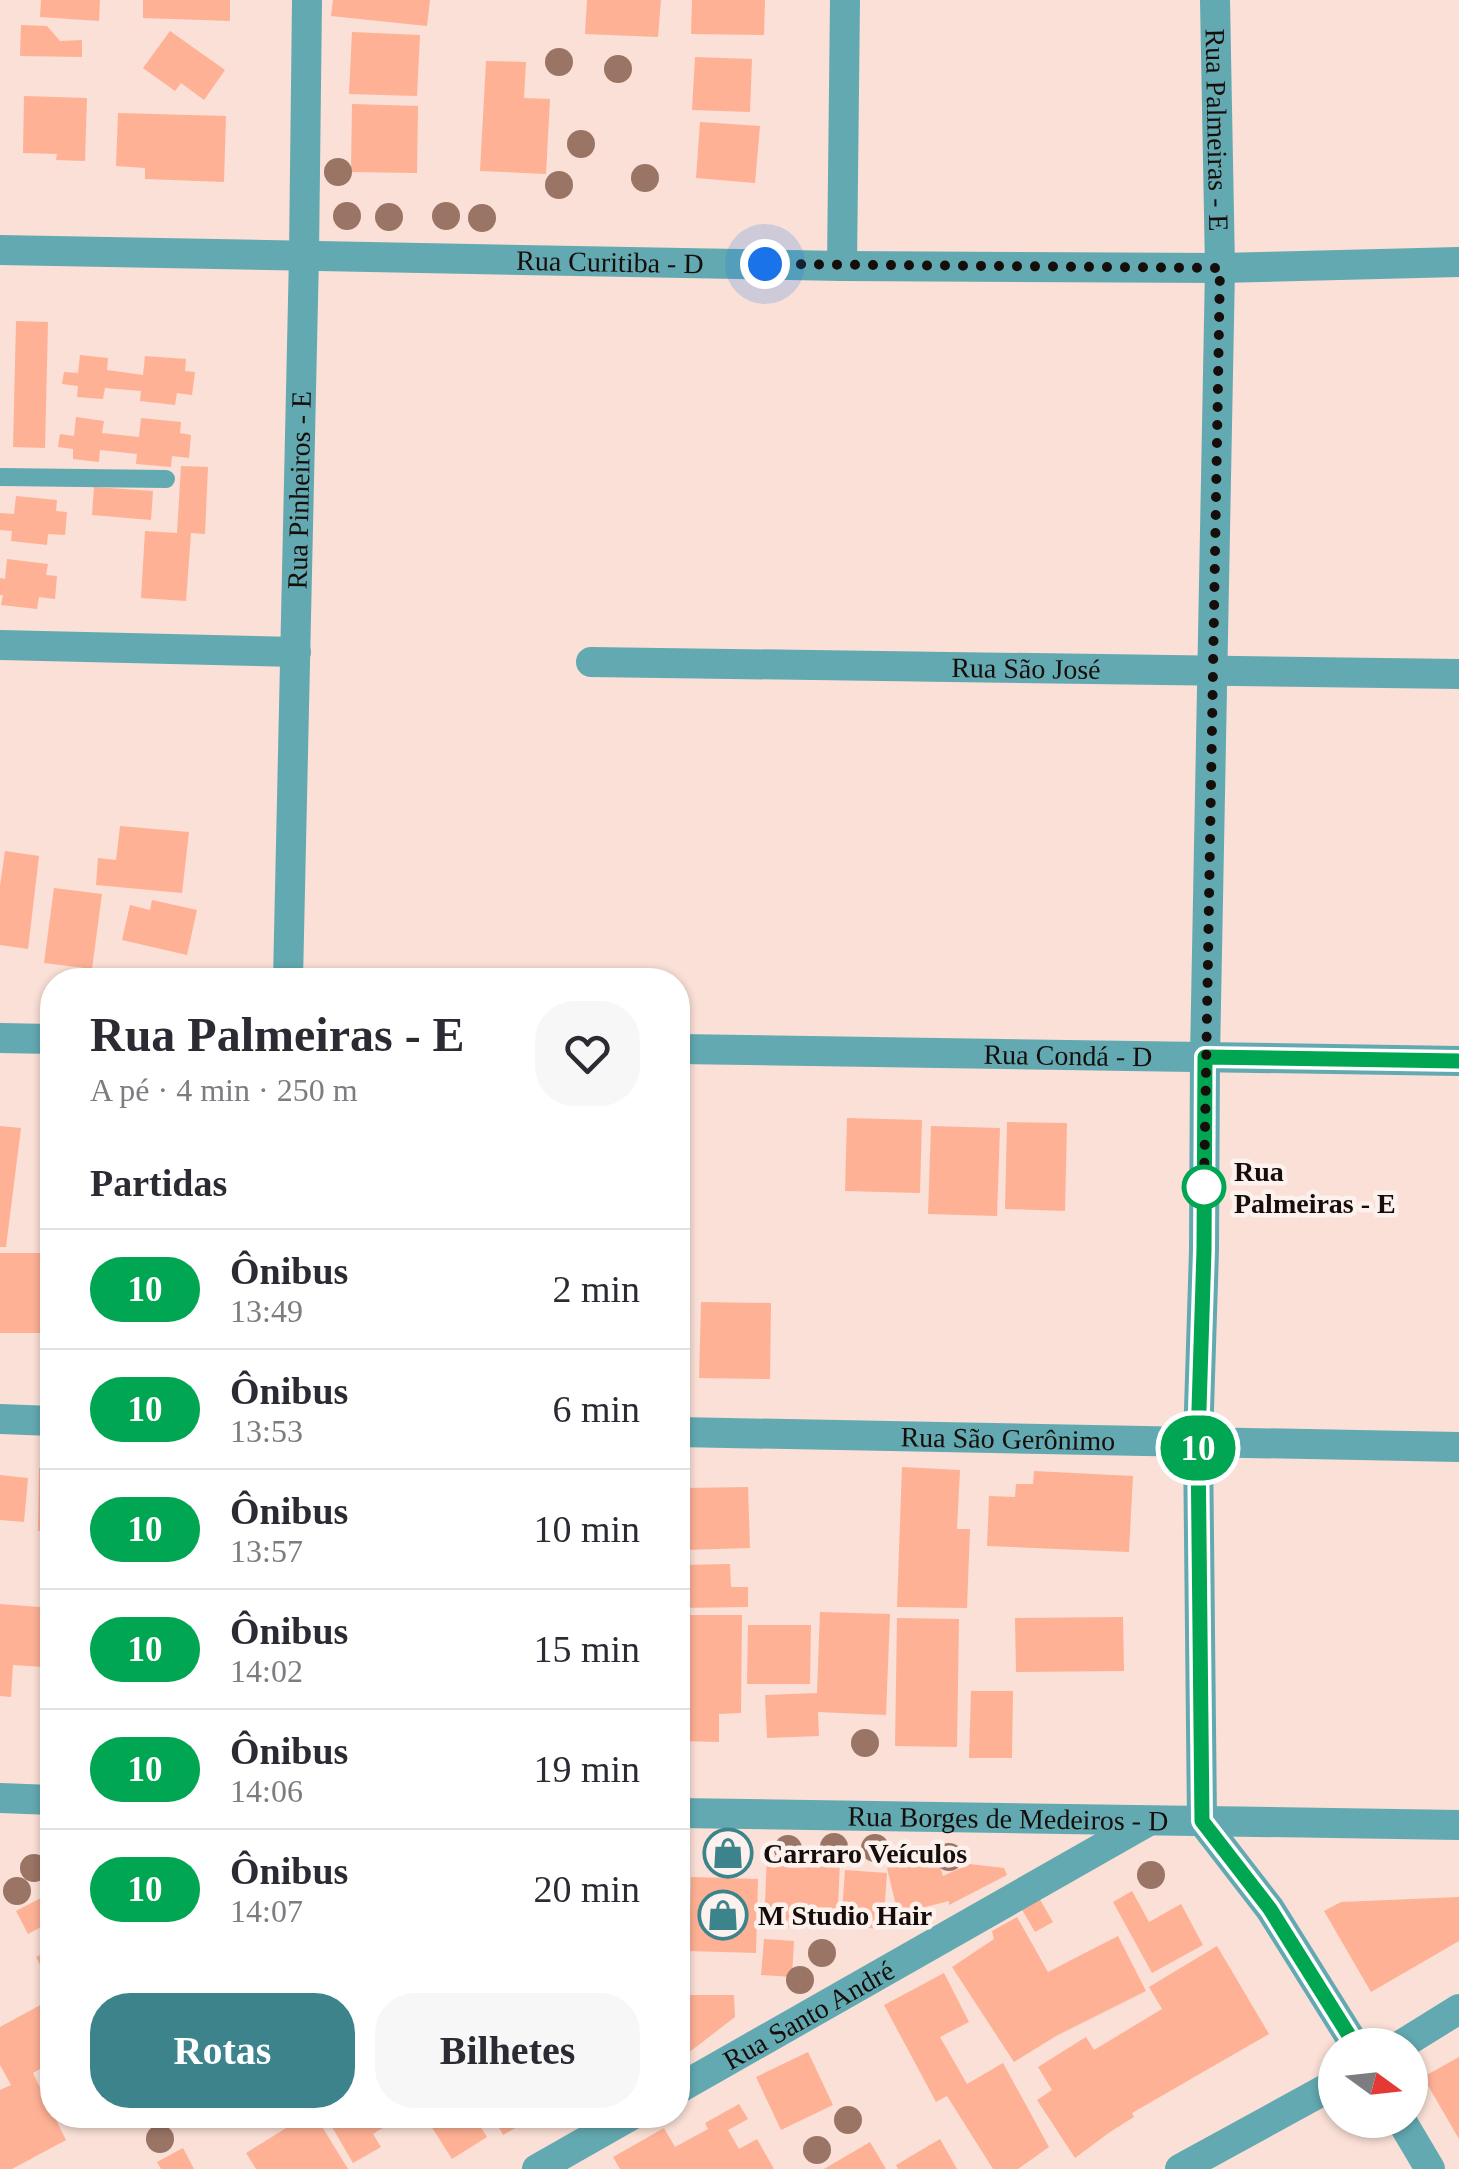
<!DOCTYPE html>
<html lang="pt">
<head>
<meta charset="utf-8">
<style>
	body { margin:0; font-family:Georgia,serif; background:#f7f7f7; color:#2b2b33; height:100vh; display:flex; flex-direction:column; font-size:38px; white-space:nowrap }
	* { box-sizing:border-box; margin:0 }
	p { font-size:32px; color:#7c7c81 }
	.icon { flex:none; width:55px; height:55px; fill:none; stroke:currentColor; stroke-width:2; stroke-linecap:round; stroke-linejoin:round }
	.map { position:relative; flex:1; overflow:hidden }
	.panel { position:absolute; left:40px; top:968px; width:650px; height:1160px; display:flex; flex-direction:column; background:#fff; border-radius:40px; box-shadow:0 2px 8px #0004 }
	.panel>* { flex:none }
	.badge { padding:0 20px; border-radius:32px; font-size:35px; line-height:65px }
	.needle { width:65px; rotate:105deg }
	.tools { position:absolute; left:1318px; top:2028px; display:grid; gap:20px }
	.tools a { display:grid; place-items:center; width:110px; height:110px; border-radius:50%; background:#fff; box-shadow:0 2px 8px #0004; font-size:50px }
	.you { position:absolute; width:50px; height:50px; margin:-25px; border:8px solid #fff; border-radius:50%; background:#1a73e8; box-shadow:0 0 0 15px #1a73e833 }
	.map>.badge { position:absolute; translate:-50% -50%; box-shadow:0 0 0 5px #fff }
	h2 { padding:0 50px; font-size:38px; line-height:90px }
	.round { display:grid; place-items:center; flex:none; width:105px; height:105px; border-radius:40px; background:#f7f7f7 }
	.overview { display:flex; align-items:center; justify-content:space-between; height:170px; padding:0 50px }
	h1 { font-size:48px; font-weight:600; line-height:75px }
	.button { display:flex; gap:20px; margin-top:auto; padding:20px 50px }
	.button a { flex:1; height:115px; border-radius:40px; background:#3c838c; color:#fff; font-size:40px; font-weight:600; line-height:115px; text-align:center }
	.button a+a { background:#f7f7f7; color:#2b2b33 }
	ul { padding:0; list-style:none }
	li { display:flex; align-items:center; gap:30px; height:120px; padding:0 50px; border-top:2px solid #e1e1e2 }
	li div { flex:1 }
	li b { display:block; font-size:38px }
	li em { font-style:normal }
	li .badge { min-width:110px; font-weight:700; text-align:center }
	.map>svg:first-child { display:block }
	.building { fill:#feb195 }
	.lines { fill:none; stroke-linecap:round; stroke-linejoin:round }
	.service { stroke:#63a9b1; stroke-width:18 }
	.minor { stroke:#63a9b1; stroke-width:30 }
	.tertiary { stroke:#63a9b1; stroke-width:30 }
	.tree { fill:#9a7465 }
	.line-casing { stroke:#fff; stroke-width:22 }
	.line { stroke:#00a651; stroke-width:15 }
	.walk { stroke:#160e0b; stroke-width:10; stroke-dasharray:0 18 }
	.stop-dot { fill:#fff; stroke:#00a651; stroke-width:5 }
	.labels { text-anchor:middle; stroke-width:9; stroke-linejoin:round; paint-order:stroke }
	.street-label { font-size:28px; fill:#160e0b; stroke:#fcf1ed }
	.stop-label { font-size:28px; font-weight:bold; fill:#160e0b; stroke:#fcf1ed; text-anchor:start }
	.poi-label { font-size:28px; font-weight:bold; fill:#160e0b; stroke:#fcf1ed; text-anchor:start }
</style>
</head>
<body>
<div class="map">
<svg width="1459" height="2169" viewBox="0 0 1459 2169">
	<rect width="100%" height="100%" fill="#fae0d6"/>
	<path class="building" d="M41 0H100L99 21 40 17Z
		M143 0H230V21L143 18Z
		M333 0H430L427 26 331 16Z
		M587 0H661L658 37 585 34Z
		M692 0H765L764 35 691 34Z
		M21 25 47 26 60 41 82 40V57L20 56Z
		M170 31 225 70 204 100 181 83 175 91 143 68Z
		M352 32 420 35 417 96 349 94Z
		M695 57 752 59 750 112 692 110Z
		M486 61 526 62 524 98 550 99 546 174 480 171Z
		M24 96 87 98 85 161 56 160 57 154 23 153Z
		M352 104 418 106 417 173 351 172Z
		M118 113 226 116 224 182 145 179V168L116 166Z
		M700 122 760 126 755 183 696 178Z
		M16 321 48 322 45 448 13 447Z
		M80 355 108 358 107 370 143 375 145 356 186 359 185 371 195 372 192 395 177 393 175 405 140 401 141 391 105 388 103 399 77 397 78 386 62 384 64 372 78 373Z
		M76 417 104 421 102 433 139 437 141 418 181 422 180 433 191 435 189 458 172 456 171 467 136 464 137 454 100 450 99 462 73 459V449L58 447 60 434 74 436Z
		M181 466 208 467 205 534 191 533 186 601 141 598 145 531 177 533Z
		M94 487 153 491 151 520 92 515Z
		M16 496 57 500 56 511 67 512 65 535 48 534 47 545 11 541 12 531 0 530V513L14 514Z
		M7 559 48 564 46 575 57 576 55 599 39 597 37 609 1 605 3 595H0V578L5 579Z
		M120 826 189 832 182 893 96 885 98 858 116 860Z
		M5 851 39 856 28 949 0 945V886Z
		M54 888 102 894 92 969 44 963Z
		M152 900 197 910 187 955 122 940 130 905 150 910Z
		M49 1109H52V1178L46 1177Z
		M847 1118 922 1120 920 1193 845 1191Z
		M1007 1122 1067 1123 1065 1211 1005 1209Z
		M0 1126 21 1128 6 1247H0Z
		M931 1126 1000 1128 997 1216 928 1214Z
		M0 1253H40V1333H0Z
		M45 1254H52V1314L42 1313Z
		M701 1302 771 1303 770 1379 699 1378Z
		M902 1467 960 1470 957 1529H970L967 1608 897 1607Z
		M39 1468H52V1531H38Z
		M1034 1471 1133 1476 1129 1552 987 1546 989 1496 1015 1497 1016 1484H1033Z
		M0 1475 28 1478 24 1522 0 1520Z
		M748 1487 750 1548 686 1550 685 1488Z
		M730 1564 731 1587H748V1607L680 1608V1565Z
		M0 1604 52 1608V1700L40 1699 43 1667 13 1665 11 1697 0 1696Z
		M820 1612 890 1614 886 1715 818 1712 819 1736 767 1738 765 1695 817 1693Z
		M678 1615H742L741 1713 719 1714V1742L678 1741Z
		M1123 1617 1124 1671 1016 1672 1015 1618Z
		M897 1618 959 1619 957 1747 895 1746Z
		M748 1625H811L810 1684H747Z
		M971 1691H1013L1012 1758H969Z
		M937 1855 943 1876 969 1864 1004 1868 1007 1875 949 1905V1901L898 1914 887 1868Z
		M767 1856 840 1860 837 1929 764 1926Z
		M845 1870 887 1873 883 1929 841 1926Z
		M691 1877 758 1879 756 1953 689 1951Z
		M1132 1891 1149 1922 1181 1904 1203 1945 1152 1973 1113 1902Z
		M52 1892V1921L28 1934 16 1911Z
		M1459 1897V1941L1371 1992 1324 1911 1341 1902Z
		M1039 1898 1053 1922 1035 1932 1021 1908Z
		M1017 1917 1048 1972 1118 1936 1146 1991 1056 2036 1014 2062 952 1967 994 1939 992 1931Z
		M764 1939 794 1941 792 1977 761 1975Z
		M1217 1946 1269 2034 1132 2113 1134 2117 1110 2132 1075 2158 1037 2100 1052 2090 1038 2067 1086 2037 1094 2050 1162 2009 1149 1987Z
		M52 1948V1988L36 1957Z
		M944 1973 969 2022 940 2037 967 2084 1003 2063 1049 2147 1018 2169H993L947 2096 936 2102 884 2005Z
		M678 1995H734L735 2017 683 2057 688 2065 678 2071Z
		M44 2003 52 2020V2062L33 2073 66 2140 12 2169H0V2090L11 2085 0 2065V2027Z
		M808 2052 833 2105 781 2130 756 2077Z
		M1459 2057V2139L1423 2077Z
		M739 2104 748 2119 728 2130 739 2149 757 2139 774 2169H620L613 2157 664 2128 675 2147 708 2129 705 2123Z
		M284 2115H315L348 2169H256L246 2153 291 2125Z
		M325 2115H404L373 2134 381 2147 353 2163Z
		M424 2115H473L487 2137 452 2159Z
		M492 2115H538L503 2135Z
		M940 2139 957 2169H898L896 2165Z
		M870 2142 886 2169H824Z
		M183 2148 194 2169H161L157 2162Z"/>
	<g class="lines">
		<path class="service" d="M0 477 166 479"/>
		<g class="minor">
			<path id="s1" d="M1215 0 1220 268 1205 1057 1204 1250 1198 1441 1202 1821 1270 1909 1355 2045"/>
			<path id="s2" d="M0 250 842 266 1220 268 1459 262"/>
			<path d="M842 266 845 0"/>
			<path d="M0 645 296 652"/>
			<path id="s3" d="M591 662 1459 674"/>
			<path id="s4" d="M288 980 304 255 307 0"/>
			<path d="M0 1419 52 1421"/>
			<path id="s5" d="M678 1432 1459 1447"/>
			<path d="M0 1798 52 1800"/>
			<path id="s6" d="M678 1813 1459 1825"/>
			<path d="M1401 2045 1459 2009"/>
			<path id="s7" d="M678 2089 1147 1822"/>
			<path d="M1401 2120 1430 2169"/>
			<path d="M537 2169 632 2115"/>
			<path d="M1180 2169 1335 2084"/>
		</g>
		<g class="tertiary">
			<path d="M0 1038 52 1039"/>
			<path id="s8" d="M678 1049 1459 1061"/>
		</g>
	</g>
	<g class="tree">
		<circle cx="559" cy="62" r="14"/>
		<circle cx="618" cy="69" r="14"/>
		<circle cx="581" cy="144" r="14"/>
		<circle cx="338" cy="172" r="14"/>
		<circle cx="645" cy="178" r="14"/>
		<circle cx="559" cy="185" r="14"/>
		<circle cx="347" cy="216" r="14"/>
		<circle cx="446" cy="216" r="14"/>
		<circle cx="389" cy="217" r="14"/>
		<circle cx="482" cy="218" r="14"/>
		<circle cx="865" cy="1743" r="14"/>
		<circle cx="834" cy="1847" r="14"/>
		<circle cx="875" cy="1848" r="14"/>
		<circle cx="788" cy="1849" r="14"/>
		<circle cx="949" cy="1857" r="14"/>
		<circle cx="34" cy="1868" r="14"/>
		<circle cx="1151" cy="1875" r="14"/>
		<circle cx="17" cy="1891" r="14"/>
		<circle cx="822" cy="1953" r="14"/>
		<circle cx="800" cy="1980" r="14"/>
		<circle cx="848" cy="2120" r="14"/>
		<circle cx="160" cy="2139" r="14"/>
		<circle cx="817" cy="2150" r="14"/>
	</g>
	<g class="lines">
		<g class="line-casing">
			<path id="line" d="M1355 2045 1270 1909 1202 1821 1198 1441 1204 1250 1205 1057 1459 1061"/>
		</g>
		<use href="#line" class="line"/>
		<path class="walk" d="M765 264 1220 268 1204 1187"/>
	</g>
	<defs>
		<g id="shop-ring" transform="scale(2.5)"><circle r="9.5" fill="#fcf1ed" stroke="#3c838c" stroke-width="1.5"/><path d="M-5-2.5h2.3a2.7 3.5 0 0 1 5.4 0H5L5.5 6h-11ZM-1.5-2.5h3a1.5 2.3 0 0 0-3 0Z" fill="#3c838c"/></g>
	</defs>
	<g fill-rule="evenodd">
		<use href="#shop-ring" x="728" y="1853"/>
		<use href="#shop-ring" x="723" y="1915"/>
	</g>
	<circle class="stop-dot" cx="1204" cy="1187" r="20"/>
	<g class="labels">
		<g class="street-label">
			<text dy="10" stroke="none"><textPath href="#s1" startOffset="130">Rua Palmeiras - E</textPath></text>
			<text dy="10" stroke="none"><textPath href="#s2" startOffset="610">Rua Curitiba - D</textPath></text>
			<text dy="10" stroke="none"><textPath href="#s4" startOffset="490">Rua Pinheiros - E</textPath></text>
			<text dy="10" stroke="none"><textPath href="#s3" startOffset="435">Rua São José</textPath></text>
			<text dy="10" stroke="none"><textPath href="#s8" startOffset="390">Rua Condá - D</textPath></text>
			<text dy="10" stroke="none"><textPath href="#s5" startOffset="330">Rua São Gerônimo</textPath></text>
			<text dy="10" stroke="none"><textPath href="#s6" startOffset="330">Rua Borges de Medeiros - D</textPath></text>
			<text dy="10" stroke="none"><textPath href="#s7" startOffset="150">Rua Santo André</textPath></text>
		</g>
		<g class="stop-label">
			<text x="1234" y="1181">Rua<tspan x="1234" dy="32">Palmeiras - E</tspan></text>
		</g>
		<g class="poi-label">
			<text x="763" y="1863">Carraro Veículos</text>
			<text x="758" y="1925">M Studio Hair</text>
		</g>
	</g>
</svg>
<div class="tools">
<a><svg class="needle" viewBox="-14 -14 28 28"><path d="M0-13l5 13h-10z" fill="#e53935"/><path d="M0 13l5-13h-10z" fill="#7c7c81"/></svg></a>
</div>
<div class="you" style="left:765px;top:264px"></div>
<b class="badge" style="left:1198px;top:1448px;background:#00a651;color:#fff">10</b>
<section class="panel">
<div class="overview"><div><h1>Rua Palmeiras - E</h1><p>A pé · 4 min · 250 m</p></div><a class="round"><svg class="icon" aria-label="heart" viewBox="0 0 24 24"><path d="M12 20l-8-8c-3-5 5-10 8-4 3-6 11-1 8 4z"/></svg></a></div>
<h2>Partidas</h2>
<ul>
<li><span class="badge" style="background:#00a651;color:#fff">10</span><div><b>Ônibus</b><p>13:49</p></div><em>2 min</em></li>
<li><span class="badge" style="background:#00a651;color:#fff">10</span><div><b>Ônibus</b><p>13:53</p></div><em>6 min</em></li>
<li><span class="badge" style="background:#00a651;color:#fff">10</span><div><b>Ônibus</b><p>13:57</p></div><em>10 min</em></li>
<li><span class="badge" style="background:#00a651;color:#fff">10</span><div><b>Ônibus</b><p>14:02</p></div><em>15 min</em></li>
<li><span class="badge" style="background:#00a651;color:#fff">10</span><div><b>Ônibus</b><p>14:06</p></div><em>19 min</em></li>
<li><span class="badge" style="background:#00a651;color:#fff">10</span><div><b>Ônibus</b><p>14:07</p></div><em>20 min</em></li>
</ul>
<div class="button"><a>Rotas</a><a>Bilhetes</a></div>
</section>
</div>
</body>
</html>
